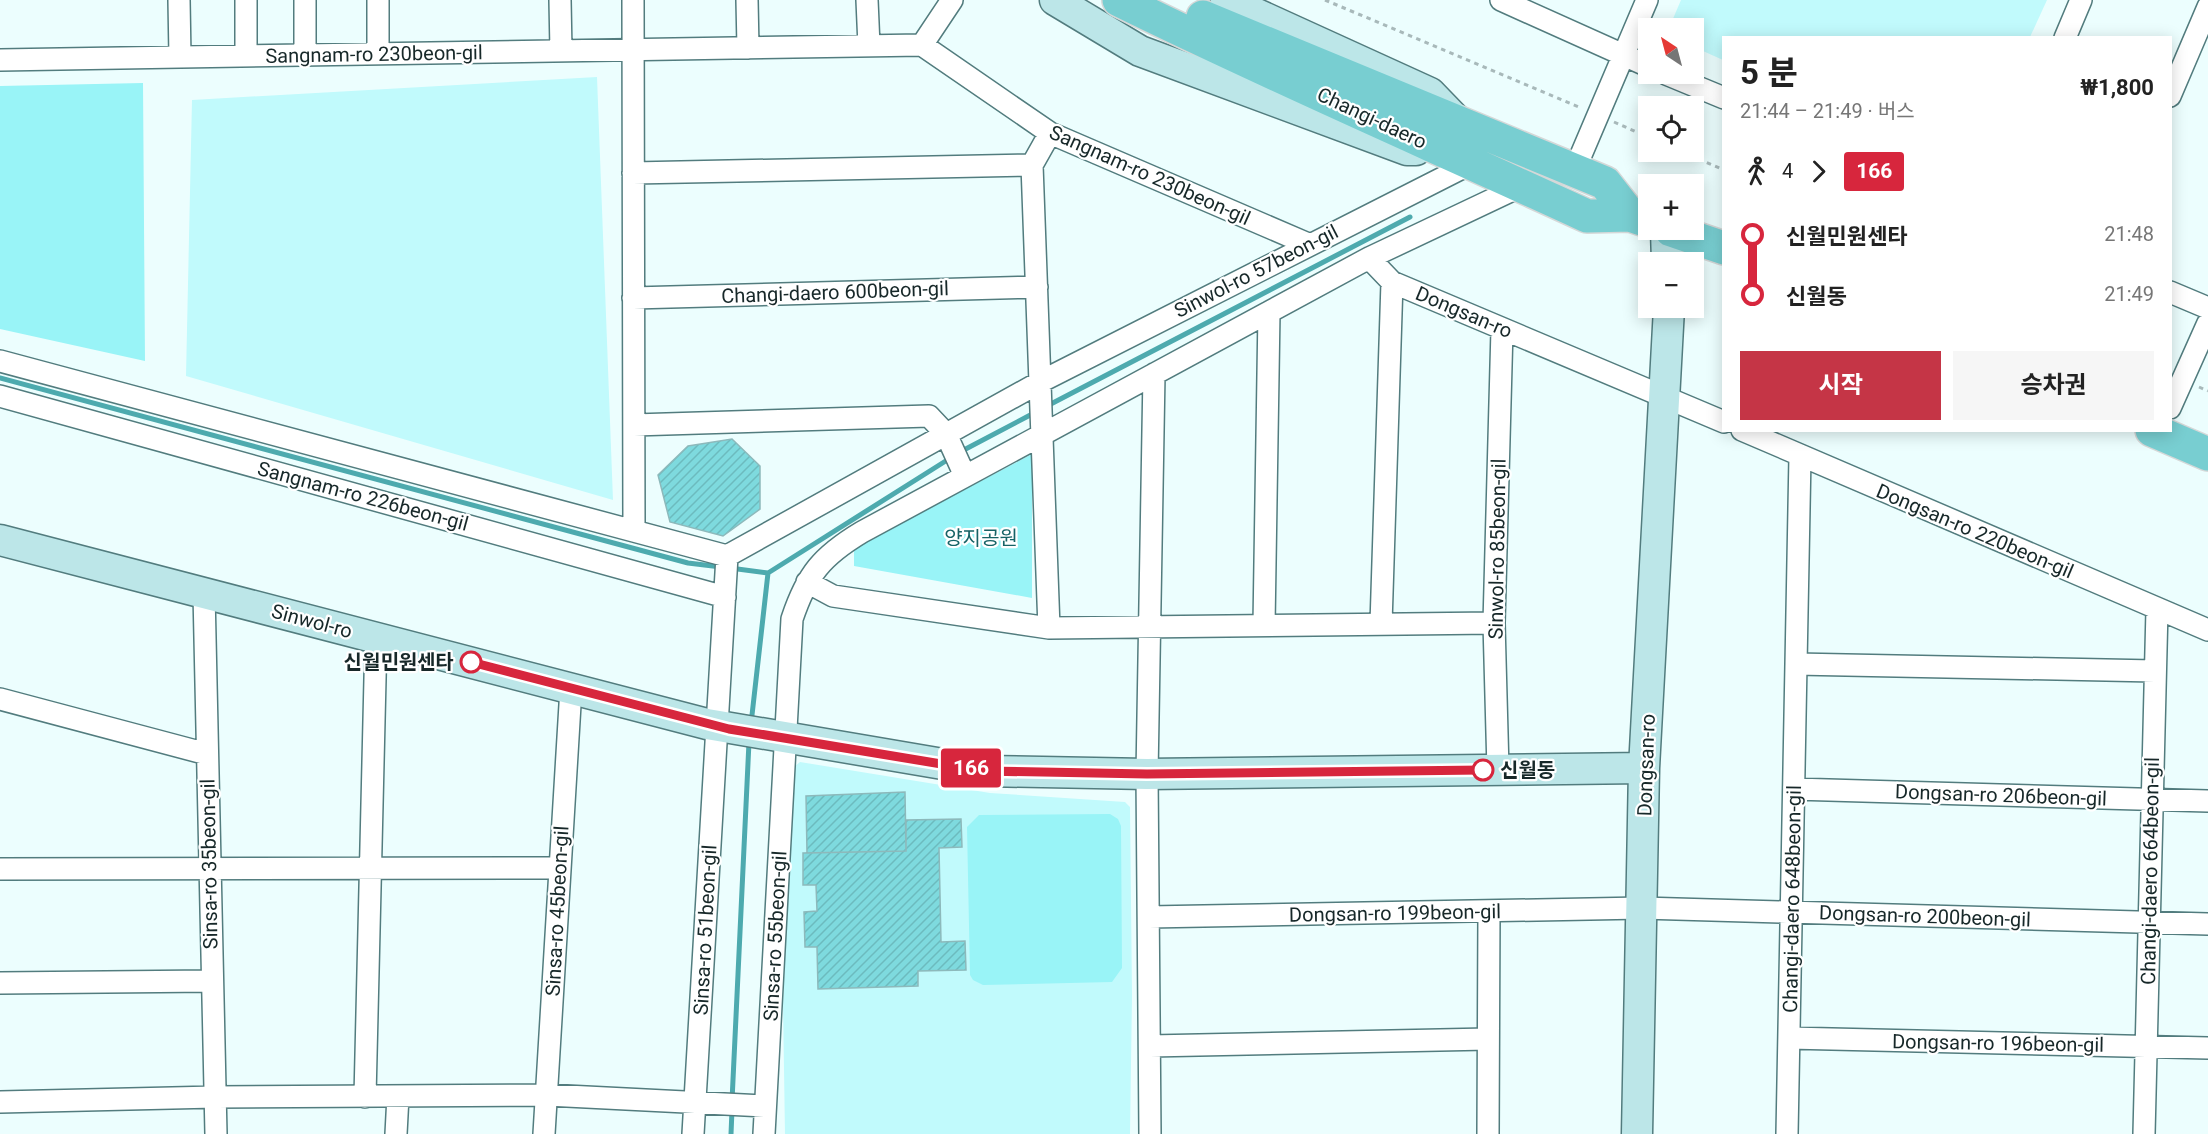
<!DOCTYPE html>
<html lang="ko">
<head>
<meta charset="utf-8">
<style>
	body { margin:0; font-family:Roboto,"Noto Sans KR",sans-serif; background:#f6f6f6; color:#222; height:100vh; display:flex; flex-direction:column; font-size:22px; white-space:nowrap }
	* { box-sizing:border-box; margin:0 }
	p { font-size:20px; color:#767676 }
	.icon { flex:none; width:33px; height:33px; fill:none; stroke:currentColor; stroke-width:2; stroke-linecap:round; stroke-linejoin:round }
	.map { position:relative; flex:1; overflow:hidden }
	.panel { position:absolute; left:1722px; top:36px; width:450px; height:396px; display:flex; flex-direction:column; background:#fff; border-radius:0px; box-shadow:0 3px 15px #0003 }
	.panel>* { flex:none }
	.badge { padding:0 12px; border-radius:4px; font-size:21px; line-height:39px }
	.needle { width:39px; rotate:324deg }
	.buttons { position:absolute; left:1638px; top:18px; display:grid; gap:12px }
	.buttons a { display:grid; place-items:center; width:66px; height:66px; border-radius:0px; background:#fff; box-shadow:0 3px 15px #0003; font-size:30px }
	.map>.badge { position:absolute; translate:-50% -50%; box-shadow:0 0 0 3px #fff }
	.legs { display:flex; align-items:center; gap:9px; height:66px; padding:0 18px; font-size:20px }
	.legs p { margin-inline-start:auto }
	.head { display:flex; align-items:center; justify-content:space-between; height:102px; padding:0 18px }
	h1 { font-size:33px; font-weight:700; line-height:45px }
	.button { display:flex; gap:12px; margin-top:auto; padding:12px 18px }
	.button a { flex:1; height:69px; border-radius:0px; background:#c53546; color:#fff; font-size:24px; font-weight:700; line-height:69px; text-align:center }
	.button a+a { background:#f6f6f6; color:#222 }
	ul { padding:0 18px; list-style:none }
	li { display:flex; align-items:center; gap:21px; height:60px; font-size:22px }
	li i { display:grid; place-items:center; width:9px; height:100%; margin:0 8px; background:currentColor }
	li i::after { content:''; width:15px; height:15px; margin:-8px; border:4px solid; border-radius:50%; background:#fff }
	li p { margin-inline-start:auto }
	li:first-child i { background:linear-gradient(#0000 50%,currentColor 0) }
	li:last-child i { background:linear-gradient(currentColor 50%,#0000 0) }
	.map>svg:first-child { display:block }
	.built { fill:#c1fafc }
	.green { fill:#99f4f7 }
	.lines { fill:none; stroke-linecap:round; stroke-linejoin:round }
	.stream { stroke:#4daaae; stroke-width:5 }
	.building { fill:url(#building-hatch); stroke:#8db9bb; stroke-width:1.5 }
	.street-casing { stroke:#527c7e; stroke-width:24 }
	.secondary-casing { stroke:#527c7e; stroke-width:33 }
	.primary-casing { stroke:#d5d8d8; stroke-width:36 }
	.path { stroke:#a8b9ba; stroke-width:3; stroke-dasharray:4.5 4.5; stroke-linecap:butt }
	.street { stroke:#fff; stroke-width:21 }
	.secondary { stroke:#bce6e8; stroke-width:30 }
	.primary { stroke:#78ced1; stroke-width:33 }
	.line-1-casing { stroke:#fff; stroke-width:14 }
	.line-1 { stroke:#d7263d; stroke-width:9 }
	.stop-1-dot { fill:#fff; stroke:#d7263d; stroke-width:3 }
	.labels { text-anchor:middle; stroke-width:4.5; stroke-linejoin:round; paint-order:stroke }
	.street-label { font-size:20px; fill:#172829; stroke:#fff }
	.park-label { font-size:20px; fill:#166366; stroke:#fff }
	.stop-label { font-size:20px; font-weight:bold; fill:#172829; stroke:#fff; text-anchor:end }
</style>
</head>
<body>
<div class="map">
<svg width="2208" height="1134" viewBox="0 0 2208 1134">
	<defs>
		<pattern id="building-hatch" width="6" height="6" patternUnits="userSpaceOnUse" patternTransform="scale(1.5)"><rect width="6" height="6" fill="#7edade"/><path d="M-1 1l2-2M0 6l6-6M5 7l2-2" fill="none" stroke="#6cbbbe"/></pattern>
	</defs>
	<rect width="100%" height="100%" fill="#ecfefe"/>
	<path class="built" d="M1681 0H2047L2030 37 1724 38 1723 60 1694 47V28H1669Z
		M597 77 613 500 186 376 192 100Z
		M800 762 990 793 1125 802 1130 807 1132 996 1130 1134H785L783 1003 794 767Z"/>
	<path class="green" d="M143 83 145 361 0 329V86Z
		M1032 454V598L854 566V548Z
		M1110 814 1118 819 1121 826 1122 968 1112 982 983 985 973 980 970 975 967 827 979 815Z"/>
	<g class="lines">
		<path class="stream" d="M0 378 688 563 721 567
			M1047 406 1410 217
			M960 452 1036 412
			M730 568 768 573
			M751 724 768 573 952 457
			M732 1101 749 742
			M731 1134 732 1110"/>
	</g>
	<path class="building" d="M732 439 760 466V509L723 536 670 522 658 475 688 446Z
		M905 792 906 851 807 853 806 796Z
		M961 819 962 847 939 848 941 942 965 941 966 970 918 971V986L818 989 817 947H805L804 912 817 911 816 885H803V853L906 851V820Z"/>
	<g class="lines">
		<g class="street-casing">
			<path id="street" d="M179 0 180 57
				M246 0V56
				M378 0V54
				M560 0 561 51
				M633 0 634 531
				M747 0 748 48
				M867 0 869 46
				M1501 0 1648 66
				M2065 38 2081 0
				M922 45 952 0
				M305 55V0
				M0 60 922 45 1050 133 1308 244
				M1666 74 1724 98
				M2170 96 2208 7
				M1575 169 1647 0
				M633 173 1032 165
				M1369 258 1392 282 1724 422
				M2170 292 2208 308
				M633 298 1037 287
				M0 361 727 556
				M0 396 725 597
				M2170 408 2208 323
				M634 425 929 416 946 434 965 476
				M1742 430 2208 630
				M807 582 833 596 1049 628 1494 623
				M204 593 216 1134
				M1381 624 1392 282
				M1264 625 1269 312
				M1049 628 1032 165 1050 133
				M1796 664 2155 671
				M0 699 207 754
				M1498 770 1494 623 1502 329
				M1794 789 2208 801
				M0 869 560 868
				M1149 917 1642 908 2208 924
				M0 983 211 981
				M1789 1038 2208 1048
				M1150 1046 1488 1039
				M365 1097 376 637
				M0 1102 215 1097 547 1095 765 1106
				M396 1134 398 1096
				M544 1134 571 688
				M693 1134 727 556 1042 381 1472 163
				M764 1134 792 619C807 574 822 556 862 532L1369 258 1521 186
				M1150 1134 1147 774 1154 374
				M1488 1134 1489 911
				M1787 1134 1800 456
				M2144 1134 2157 609"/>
		</g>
		<g class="secondary-casing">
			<path id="secondary" d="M1055 0 1140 51 1407 150H1416
				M1226 0 1430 93 1459 123
				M1666 230 1667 262
				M0 540 707 724 984 771 1147 774 1644 768
				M1637 1134 1644 768 1669 308"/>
		</g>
		<g class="primary-casing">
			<path id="primary" d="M1119 0C1273 76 1431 144 1587 216L1630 215 1648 221
				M1203 17 1605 183 1630 215
				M1671 230 1724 248
				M2152 430 2208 454"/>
		</g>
		<path class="path" d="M1325 0 1581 108
			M1614 122 1648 137
			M1682 152 1724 170
			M2199 387 2208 391"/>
		<use href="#street" class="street"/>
		<use href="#secondary" class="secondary"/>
		<use href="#primary" class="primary"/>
	</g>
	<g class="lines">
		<g class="line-1-casing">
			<path id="line-1" d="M471 662 729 729 984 771 1147 774 1483 770"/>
		</g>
		<use href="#line-1" class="line-1"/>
	</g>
	<g class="stop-1-dot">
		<circle cx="471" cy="662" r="10"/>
		<circle cx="1483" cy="770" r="10"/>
	</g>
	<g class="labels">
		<g class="street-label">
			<text transform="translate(374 54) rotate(-1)" y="7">Sangnam-ro 230beon-gil</text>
			<text transform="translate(1372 118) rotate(25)" y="7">Changi-daero</text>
			<text transform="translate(1150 175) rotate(24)" y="7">Sangnam-ro 230beon-gil</text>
			<text transform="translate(1256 271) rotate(-27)" y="7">Sinwol-ro 57beon-gil</text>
			<text transform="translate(835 292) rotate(-2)" y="7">Changi-daero 600beon-gil</text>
			<text transform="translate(1464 312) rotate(23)" y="7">Dongsan-ro</text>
			<text transform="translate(363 496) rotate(15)" y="7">Sangnam-ro 226beon-gil</text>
			<text transform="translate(1975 531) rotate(23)" y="7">Dongsan-ro 220beon-gil</text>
			<text transform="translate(1497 549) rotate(-89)" y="7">Sinwol-ro 85beon-gil</text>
			<text transform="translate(312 621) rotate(15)" y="7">Sinwol-ro</text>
			<text transform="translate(1646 765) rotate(-88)" y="7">Dongsan-ro</text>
			<text transform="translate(2001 795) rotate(2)" y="7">Dongsan-ro 206beon-gil</text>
			<text transform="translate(209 864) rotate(-91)" y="7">Sinsa-ro 35beon-gil</text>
			<text transform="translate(2150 871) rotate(-89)" y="7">Changi-daero 664beon-gil</text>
			<text transform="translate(1792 899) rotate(-89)" y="7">Changi-daero 648beon-gil</text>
			<text transform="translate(557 911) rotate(-87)" y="7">Sinsa-ro 45beon-gil</text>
			<text transform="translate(1395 913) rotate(-1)" y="7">Dongsan-ro 199beon-gil</text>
			<text transform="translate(1925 916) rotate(2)" y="7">Dongsan-ro 200beon-gil</text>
			<text transform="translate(705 930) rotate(-87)" y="7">Sinsa-ro 51beon-gil</text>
			<text transform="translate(775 936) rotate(-87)" y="7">Sinsa-ro 55beon-gil</text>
			<text transform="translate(1998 1043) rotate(1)" y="7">Dongsan-ro 196beon-gil</text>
		</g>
		<g class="park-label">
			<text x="981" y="545">양지공원</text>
		</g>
		<g class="stop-label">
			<text x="454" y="669">신월민원센타</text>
			<text x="1500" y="777" text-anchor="start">신월동</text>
		</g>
	</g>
</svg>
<div class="buttons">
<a><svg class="needle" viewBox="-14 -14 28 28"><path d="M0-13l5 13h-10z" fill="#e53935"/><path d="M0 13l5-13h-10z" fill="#767676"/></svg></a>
<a><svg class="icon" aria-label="locate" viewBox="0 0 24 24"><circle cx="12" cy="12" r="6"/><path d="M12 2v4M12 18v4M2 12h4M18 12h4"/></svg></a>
<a>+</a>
<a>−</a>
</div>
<b class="badge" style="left:971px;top:768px;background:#d7263d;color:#fff">166</b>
<section class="panel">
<div class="head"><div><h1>5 분</h1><p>21:44 – 21:49 · 버스</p></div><b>₩1,800</b></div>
<div class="legs"><svg class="icon" aria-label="walk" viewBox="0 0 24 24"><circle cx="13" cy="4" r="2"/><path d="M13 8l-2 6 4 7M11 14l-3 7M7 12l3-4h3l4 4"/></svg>4<svg class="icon" aria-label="forward" viewBox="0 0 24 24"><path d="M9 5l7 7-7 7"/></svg><b class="badge" style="background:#d7263d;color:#fff">166</b></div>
<ul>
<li><i style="color:#d7263d"></i><b>신월민원센타</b><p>21:48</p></li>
<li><i style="color:#d7263d"></i><b>신월동</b><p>21:49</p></li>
</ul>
<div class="button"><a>시작</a><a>승차권</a></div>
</section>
</div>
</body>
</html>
